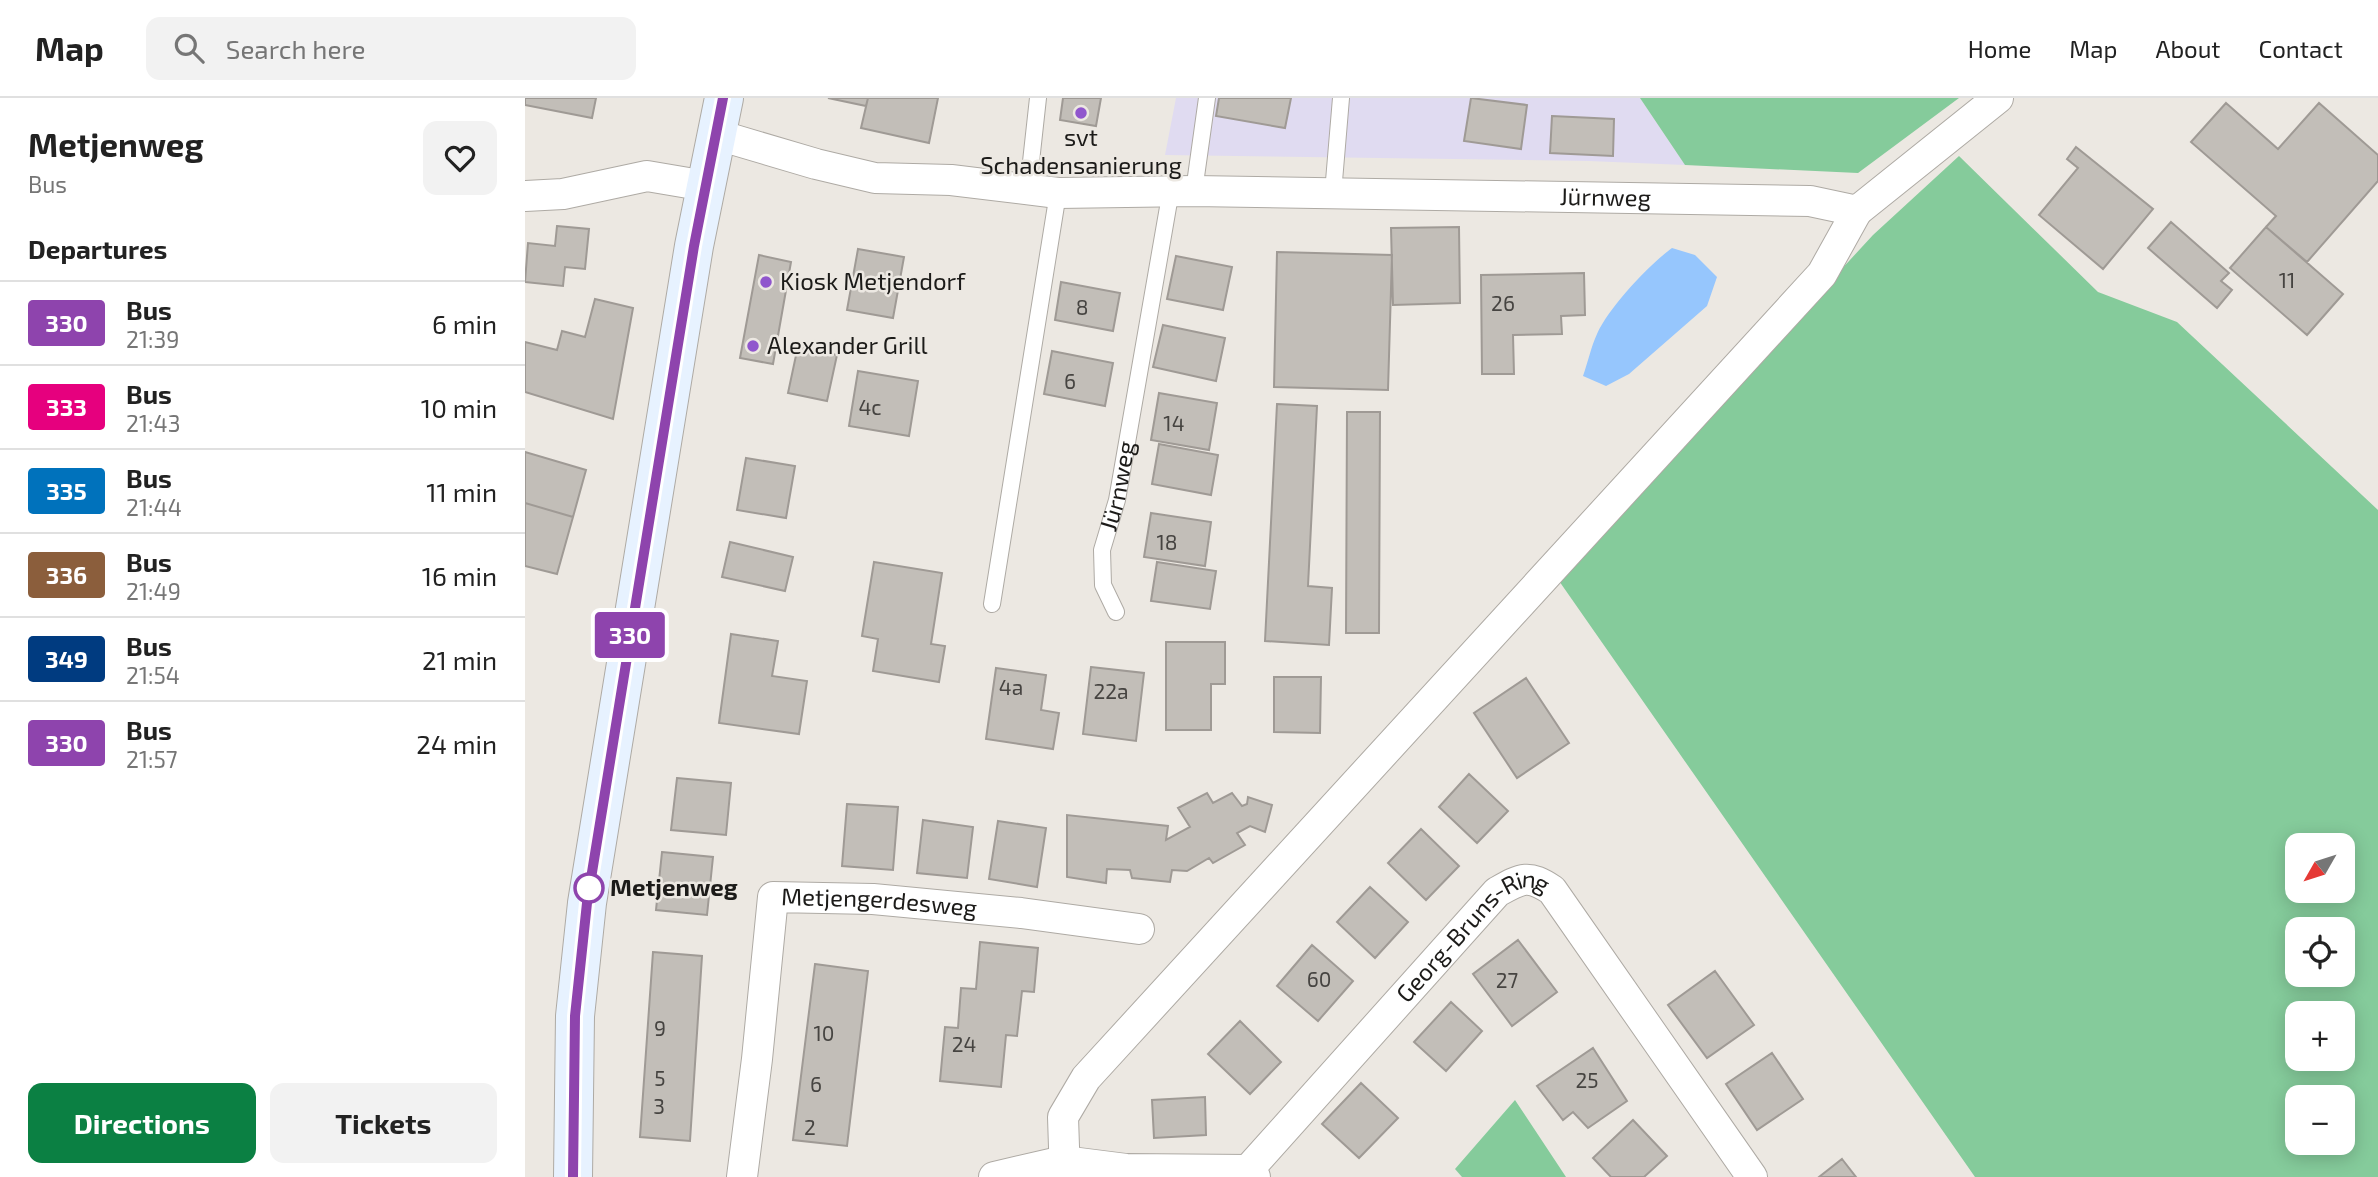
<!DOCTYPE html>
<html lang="en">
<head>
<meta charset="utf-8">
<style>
	body { margin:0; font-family:"Exo 2",sans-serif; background:#f2f2f2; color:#222; height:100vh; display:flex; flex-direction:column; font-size:26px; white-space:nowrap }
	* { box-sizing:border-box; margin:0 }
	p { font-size:23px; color:#767676 }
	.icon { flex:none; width:38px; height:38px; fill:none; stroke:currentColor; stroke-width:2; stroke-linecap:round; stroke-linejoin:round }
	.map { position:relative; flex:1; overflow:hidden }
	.sheet { display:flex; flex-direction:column; background:#fff; width:525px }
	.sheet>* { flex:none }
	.badge { padding:0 14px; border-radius:5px; font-size:24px; line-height:46px }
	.needle { width:46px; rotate:231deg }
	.fabs { position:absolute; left:1760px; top:735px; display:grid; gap:14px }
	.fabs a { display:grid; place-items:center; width:70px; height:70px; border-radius:14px; background:#fff; box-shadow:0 4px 18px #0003; font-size:35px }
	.map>.badge { position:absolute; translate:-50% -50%; box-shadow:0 0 0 4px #fff }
	h2 { padding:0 28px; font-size:26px; line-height:63px }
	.round { display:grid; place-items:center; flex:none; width:74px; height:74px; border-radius:14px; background:#f2f2f2 }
	.overview { display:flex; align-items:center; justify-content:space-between; height:119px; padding:0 28px }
	h1 { font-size:33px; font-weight:700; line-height:52px }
	.primary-button { display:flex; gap:14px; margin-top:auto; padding:14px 28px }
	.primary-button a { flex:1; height:80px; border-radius:14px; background:#0b8043; color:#fff; font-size:28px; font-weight:700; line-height:80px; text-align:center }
	.primary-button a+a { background:#f2f2f2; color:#222 }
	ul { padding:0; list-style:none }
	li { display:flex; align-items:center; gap:21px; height:84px; padding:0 28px; border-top:2px solid #e0e0e0 }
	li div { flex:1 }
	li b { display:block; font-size:26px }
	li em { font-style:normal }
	li .badge { min-width:77px; font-weight:700; text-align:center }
	header { display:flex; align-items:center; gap:42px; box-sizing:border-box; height:98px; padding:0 35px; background:#fff; border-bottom:2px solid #e0e0e0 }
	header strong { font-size:33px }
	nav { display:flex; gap:38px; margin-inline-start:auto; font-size:24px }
	.search { width:490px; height:63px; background:#f2f2f2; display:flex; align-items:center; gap:18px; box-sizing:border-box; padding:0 24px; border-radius:14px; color:#767676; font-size:26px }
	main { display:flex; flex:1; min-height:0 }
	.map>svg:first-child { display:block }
	.commercial { fill:#e0dbf1 }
	.green { fill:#85cb9b; fill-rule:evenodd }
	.water { fill:#96c6fd }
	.building { fill:#c2beb8; stroke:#9f9a95; stroke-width:2 }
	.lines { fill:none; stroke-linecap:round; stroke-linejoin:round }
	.lane-casing { stroke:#aeaaa4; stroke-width:18 }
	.street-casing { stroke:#aeaaa4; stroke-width:32 }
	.secondary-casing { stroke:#aeaaa4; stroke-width:40 }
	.lane { stroke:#fff; stroke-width:16 }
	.street { stroke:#fff; stroke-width:30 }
	.secondary { stroke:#e7f2ff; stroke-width:38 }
	.line-casing { stroke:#fff; stroke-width:16 }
	.line { stroke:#8e44ad; stroke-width:10 }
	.poi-dot { fill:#9056cd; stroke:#ece8e2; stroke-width:2.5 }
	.stop-dot { fill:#fff; stroke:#8e44ad; stroke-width:3.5 }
	.labels { text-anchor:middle; stroke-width:5; stroke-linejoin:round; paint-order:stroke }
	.number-label { font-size:21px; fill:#464441 }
	.poi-label { font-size:24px; fill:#1c1b19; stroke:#ece8e2; text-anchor:start }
	.street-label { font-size:24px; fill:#1c1b19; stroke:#ece8e2 }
	.stop-label { font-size:24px; font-weight:bold; fill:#1c1b19; stroke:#ece8e2; text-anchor:start }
</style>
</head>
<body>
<header>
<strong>Map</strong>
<div class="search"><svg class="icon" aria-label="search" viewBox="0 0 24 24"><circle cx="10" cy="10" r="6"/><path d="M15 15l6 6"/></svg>Search here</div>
<nav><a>Home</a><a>Map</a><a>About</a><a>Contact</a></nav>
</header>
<main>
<section class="sheet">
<div class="overview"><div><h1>Metjenweg</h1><p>Bus</p></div><a class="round"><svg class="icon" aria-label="heart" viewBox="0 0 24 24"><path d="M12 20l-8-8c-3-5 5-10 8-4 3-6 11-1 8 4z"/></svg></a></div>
<h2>Departures</h2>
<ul>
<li><span class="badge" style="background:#8e44ad;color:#fff">330</span><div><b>Bus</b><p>21:39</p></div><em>6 min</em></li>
<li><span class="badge" style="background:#e6007e;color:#fff">333</span><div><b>Bus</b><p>21:43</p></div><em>10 min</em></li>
<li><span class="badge" style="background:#0072bc;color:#fff">335</span><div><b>Bus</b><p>21:44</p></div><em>11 min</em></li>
<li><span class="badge" style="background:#8b5e3c;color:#fff">336</span><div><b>Bus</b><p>21:49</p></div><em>16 min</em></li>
<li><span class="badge" style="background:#003b80;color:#fff">349</span><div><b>Bus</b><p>21:54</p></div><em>21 min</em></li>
<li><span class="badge" style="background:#8e44ad;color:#fff">330</span><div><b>Bus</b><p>21:57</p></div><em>24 min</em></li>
</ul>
<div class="primary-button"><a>Directions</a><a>Tickets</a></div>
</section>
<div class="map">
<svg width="1853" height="1079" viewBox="0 0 1853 1079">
	<rect width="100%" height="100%" fill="#ece8e2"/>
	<path class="commercial" d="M651 0H1115L1160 67 1064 63 640 57Z"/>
	<path class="green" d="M1115 0H1434L1333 75 1160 67Z
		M1434 58 1573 194 1652 224 1853 412V1079H1450L1032 480 1348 137ZM1773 747H1818V793H1773ZM1773 831H1818V877H1773ZM1773 915H1818V961H1773ZM1773 999H1818V1045H1773Z
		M990 1002 1041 1079H937L930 1071Z"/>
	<path class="water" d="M1147 150 1170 157 1192 179 1182 208 1104 276 1081 288 1058 278C1063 264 1066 249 1072 236 1084 209 1124 167 1147 150Z"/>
	<path class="building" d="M0 0H71L67 20 0 7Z
		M303 0H343L341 8Z
		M343 0H413L404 45 336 30Z
		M538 0H576L571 28 535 22Z
		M694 0H766L760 30 691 18Z
		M946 0 1002 7 996 51 939 43Z
		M1701 5 1753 51 1794 5 1853 57V83L1782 164 1741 129 1751 118 1666 44Z
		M1027 18 1089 21 1088 58 1025 55Z
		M1551 49 1628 111 1578 171 1514 117 1553 70 1542 61Z
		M1646 124 1704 175 1696 183 1707 192 1692 210 1623 150Z
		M32 128 64 131 60 171 40 169 38 188 0 184 3 145 30 148Z
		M934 129 935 205 868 207 866 130Z
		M1741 129 1818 196 1782 237 1705 170Z
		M333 151 379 159 368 220 322 212Z
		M752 154 867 157 863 292 749 289Z
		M234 157 266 164 248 266 215 260Z
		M651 158 707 169 698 212 642 201Z
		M1059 175 1060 217 1036 218 1037 236 988 237 989 276H957L956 177Z
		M536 184 595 195 588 233 530 222Z
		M70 201 108 210 88 321 0 294V244L32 252 37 233 60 239Z
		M638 227 700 240 691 283 628 269Z
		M273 248 312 257 302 303 263 295Z
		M527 253 588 265 580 308 519 296Z
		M333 273 393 283 384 338 324 328Z
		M634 295 692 305 684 352 626 342Z
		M752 306 792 308 783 488 807 490 804 547 740 543Z
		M822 314H855L854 535H821Z
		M634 346 693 357 686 397 627 386Z
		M0 354 61 372 48 419 0 405Z
		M221 360 270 368 261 420 212 412Z
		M0 405 48 419 32 476 0 468Z
		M626 415 686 424 680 468 619 459Z
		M205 444 268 459 260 493 197 479Z
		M349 464 417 475 406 546 420 548 414 584 348 573 353 541 337 538Z
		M632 464 691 473 685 511 626 503Z
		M206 536 253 543 247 578 282 583 274 636 194 625Z
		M641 544H700V586H686V632H641Z
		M566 569 619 575 611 643 558 636Z
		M471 570 521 577 516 612 534 615 528 651 461 641Z
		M749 579H796L795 635 749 634Z
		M1001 580 1044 645 992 680 949 615Z
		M944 676 983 713 952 745 914 709Z
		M152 680 206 685 201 737 146 732Z
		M682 695 688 705 707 695 717 708 722 706 723 699 747 707 740 734 725 728 712 735 720 747 688 765 684 760 662 773 647 772 645 784 607 780 605 772 582 771 581 785 542 779V717L643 728 641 742 665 729 653 710Z
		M322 706 373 709 368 772 317 768Z
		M398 722 448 729 442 780 392 775Z
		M473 723 521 730 512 789 464 781Z
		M896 731 934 768 901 802 863 765Z
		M137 754 188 759 182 817 131 812Z
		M845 789 883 824 850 860 812 824Z
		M993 842 1032 894 987 928 948 876Z
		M455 844 513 850 509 894 497 893 492 938 481 937 476 989 415 983 420 929 433 930 436 890 451 891Z
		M787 847 828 883 793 923 752 888Z
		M128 854 177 858 165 1043 115 1039Z
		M290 866 343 873 322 1048 268 1042Z
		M1190 873 1229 927 1182 960 1143 907Z
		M926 904 957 933 921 973 889 944Z
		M715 923 756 964 725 996 683 956Z
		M1068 950 1102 1003 1063 1030 1048 1014 1038 1022 1012 988Z
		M1247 955 1278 1001 1232 1032 1201 986Z
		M836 985 873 1020 834 1060 797 1026Z
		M680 999 681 1037 629 1040 627 1002Z
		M1108 1022 1142 1058 1119 1079H1086L1068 1060Z
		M1317 1061 1331 1079H1294Z"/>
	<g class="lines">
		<g class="lane-casing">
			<g id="lane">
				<path d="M503 91 513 0"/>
				<path d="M669 93 682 0"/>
				<path d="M808 95 816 0"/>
				<path d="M467 506 533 95"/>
				<path id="s1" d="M591 514 578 487 577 452 592 402 646 92"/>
			</g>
		</g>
		<g class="street-casing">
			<g id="street">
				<path id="s2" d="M193 37 291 66 350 80 426 82 533 95 669 93 1285 103 1332 113 1473 0"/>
				<path d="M0 98 38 96 122 78 181 88"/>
				<path id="s3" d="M723 1072 972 794C997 780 1003 776 1027 792L1227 1079"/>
				<path id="s4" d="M217 1079 232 961 248 799 348 801 496 815 614 831"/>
				<path d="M469 1079 538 1063 601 1071 723 1072 730 1079"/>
				<path d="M540 1079 538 1019 561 980 1297 176 1332 113"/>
			</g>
		</g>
		<g class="secondary-casing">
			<path id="secondary" d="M48 1079 50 918 62 805 169 148 199 0"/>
		</g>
		<use href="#lane" class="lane"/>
		<use href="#street" class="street"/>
		<use href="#secondary" class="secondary"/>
	</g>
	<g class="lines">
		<g class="line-casing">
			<path id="line" d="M48 1079 50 918 62 805 169 148 198 0"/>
		</g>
		<use href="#line" class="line"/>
	</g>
	<g class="poi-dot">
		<circle cx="556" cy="15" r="7"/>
		<circle cx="241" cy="184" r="7"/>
		<circle cx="228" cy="248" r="7"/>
	</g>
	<circle class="stop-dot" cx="64" cy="790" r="14"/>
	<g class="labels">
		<g class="number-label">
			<text x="1762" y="190">11</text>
			<text x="978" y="213">26</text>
			<text x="557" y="217">8</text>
			<text x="545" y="291">6</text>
			<text x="345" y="317">4c</text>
			<text x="649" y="333">14</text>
			<text x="642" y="452">18</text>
			<text x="486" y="597">4a</text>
			<text x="586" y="601">22a</text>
			<text x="794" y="889">60</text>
			<text x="982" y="890">27</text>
			<text x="135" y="938">9</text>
			<text x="299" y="943">10</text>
			<text x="439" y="954">24</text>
			<text x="135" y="988">5</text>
			<text x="1062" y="990">25</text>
			<text x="291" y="994">6</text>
			<text x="134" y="1016">3</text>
			<text x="285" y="1037">2</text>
		</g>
		<g class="poi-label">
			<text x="556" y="48" text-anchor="middle">svt<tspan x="556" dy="28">Schadensanierung</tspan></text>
			<text x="255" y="192">Kiosk Metjendorf</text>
			<text x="242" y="256">Alexander Grill</text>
		</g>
		<g class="street-label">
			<text dy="8" stroke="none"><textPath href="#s2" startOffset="894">Jürnweg</textPath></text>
			<text dy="8" stroke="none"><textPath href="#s1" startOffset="131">Jürnweg</textPath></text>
			<text dy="8" stroke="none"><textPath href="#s4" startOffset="388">Metjengerdesweg</textPath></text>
			<text dy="8" stroke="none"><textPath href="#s3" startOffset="329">Georg-Bruns-Ring</textPath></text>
		</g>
		<g class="stop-label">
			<text x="85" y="798">Metjenweg</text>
		</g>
	</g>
</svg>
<div class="fabs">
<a><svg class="needle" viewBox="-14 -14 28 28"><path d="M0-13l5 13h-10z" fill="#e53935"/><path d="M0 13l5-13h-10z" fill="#767676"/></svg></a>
<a><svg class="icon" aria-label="locate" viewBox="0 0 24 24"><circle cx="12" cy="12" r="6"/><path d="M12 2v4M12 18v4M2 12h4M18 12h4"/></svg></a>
<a>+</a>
<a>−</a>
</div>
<b class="badge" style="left:105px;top:537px;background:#8e44ad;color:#fff">330</b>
</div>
</main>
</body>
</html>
